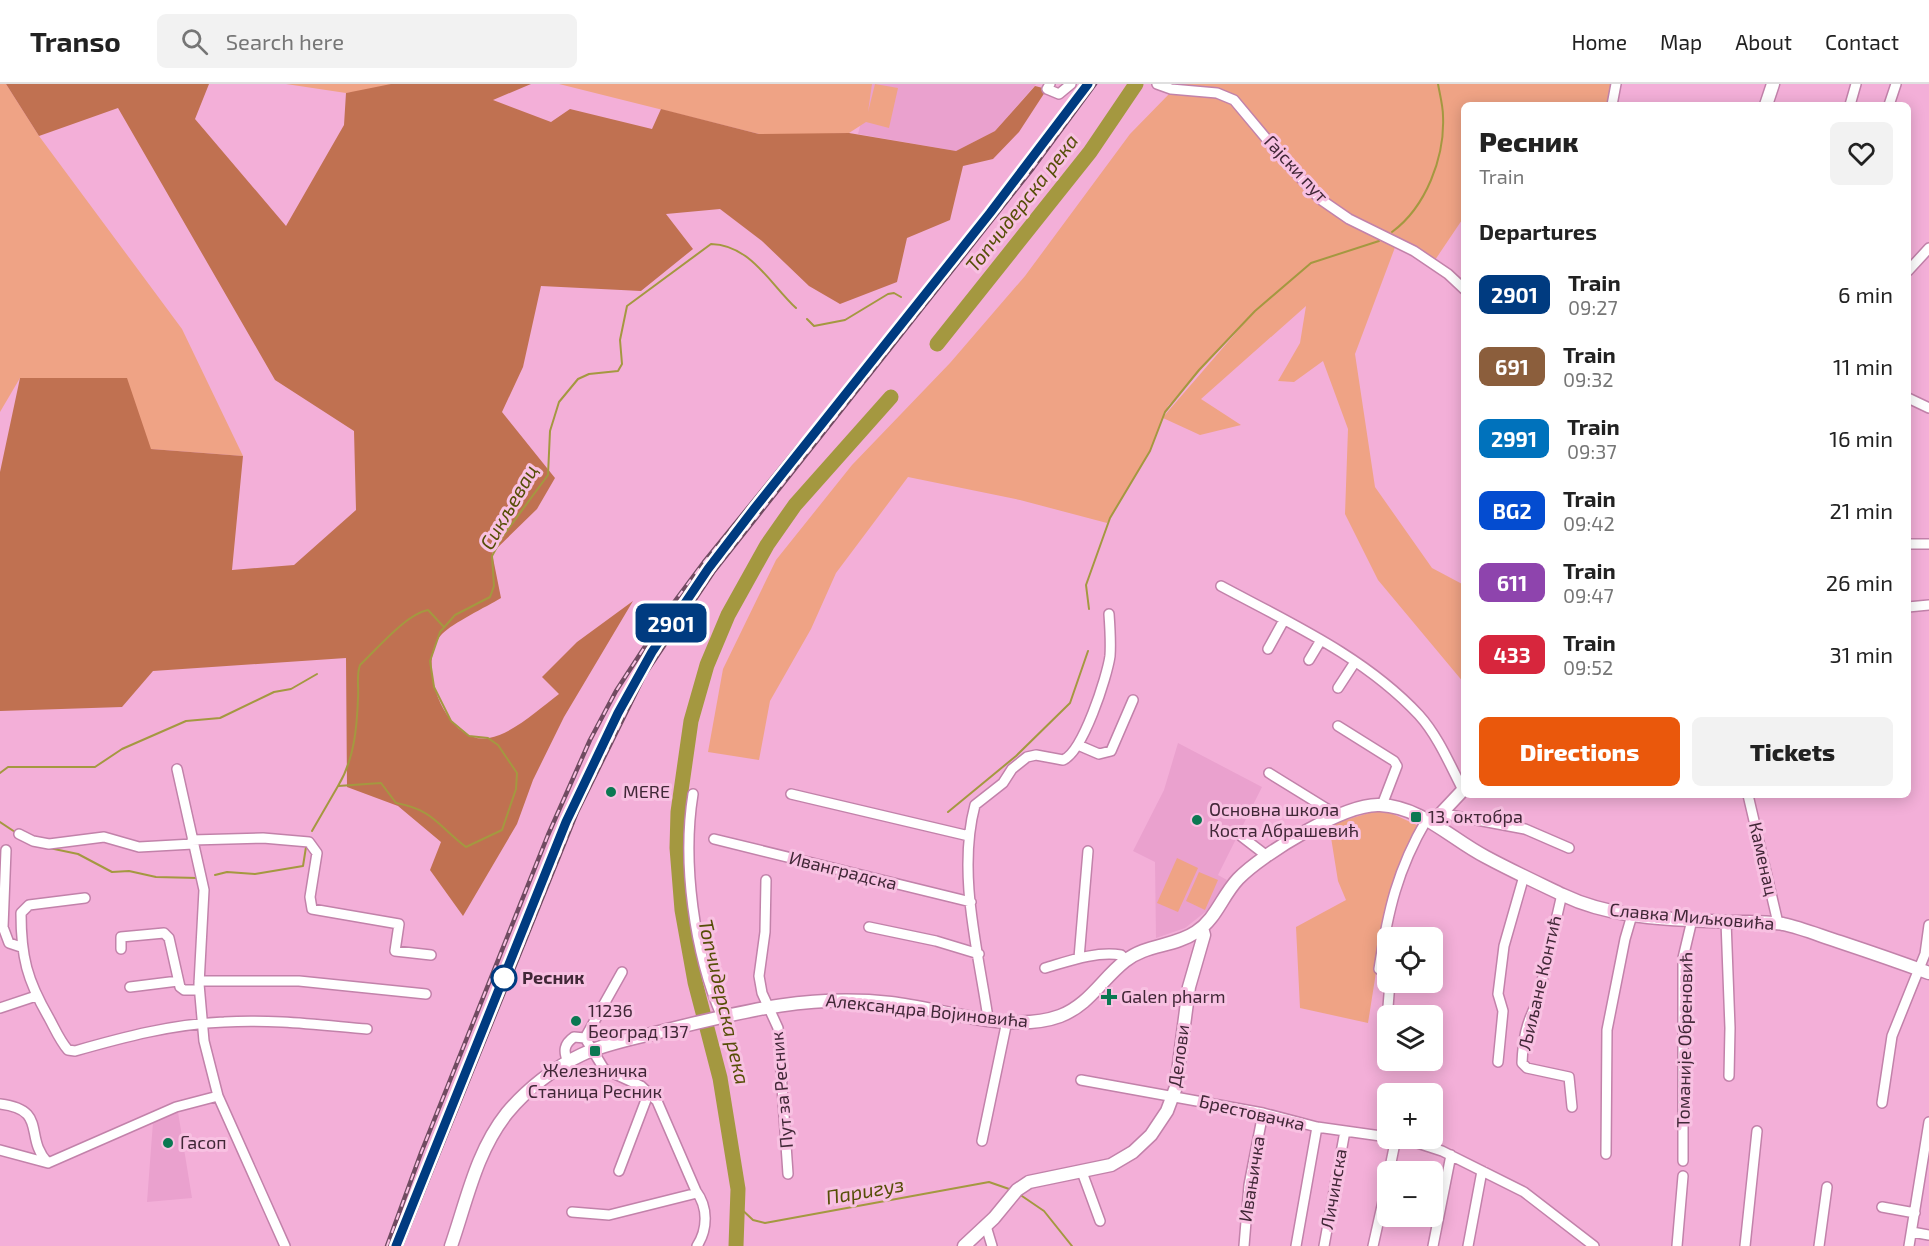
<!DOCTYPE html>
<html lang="en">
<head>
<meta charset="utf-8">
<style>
	body { margin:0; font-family:"Exo 2",sans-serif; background:#f2f2f2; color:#222; height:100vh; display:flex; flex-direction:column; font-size:22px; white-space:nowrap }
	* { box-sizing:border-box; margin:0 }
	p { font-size:20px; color:#767676 }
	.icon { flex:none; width:33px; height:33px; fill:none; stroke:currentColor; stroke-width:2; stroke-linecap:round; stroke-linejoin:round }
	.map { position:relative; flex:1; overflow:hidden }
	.panel { position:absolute; left:1461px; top:18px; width:450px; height:696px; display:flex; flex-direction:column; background:#fff; border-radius:9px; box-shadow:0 3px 15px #0003 }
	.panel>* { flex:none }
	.badge { padding:0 12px; border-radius:9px; font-size:21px; line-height:39px }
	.buttons { position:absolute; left:1377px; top:843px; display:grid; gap:12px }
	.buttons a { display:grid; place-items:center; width:66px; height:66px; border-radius:9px; background:#fff; box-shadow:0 3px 15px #0003; font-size:30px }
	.map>.badge { position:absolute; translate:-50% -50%; box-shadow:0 0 0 3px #fff }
	h2 { padding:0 18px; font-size:22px; line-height:54px }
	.round { display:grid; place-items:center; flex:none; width:63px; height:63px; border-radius:9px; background:#f2f2f2 }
	.head { display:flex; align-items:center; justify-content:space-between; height:102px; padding:0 18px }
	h1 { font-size:28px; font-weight:800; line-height:45px }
	.cta { display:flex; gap:12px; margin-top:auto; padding:12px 18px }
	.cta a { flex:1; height:69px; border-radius:9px; background:#ea580c; color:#fff; font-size:24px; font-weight:800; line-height:69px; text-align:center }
	.cta a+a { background:#f2f2f2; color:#222 }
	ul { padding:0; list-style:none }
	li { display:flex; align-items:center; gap:18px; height:72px; padding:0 18px }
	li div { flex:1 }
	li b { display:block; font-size:22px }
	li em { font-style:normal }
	li .badge { min-width:66px; font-weight:700; text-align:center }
	header { display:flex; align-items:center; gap:36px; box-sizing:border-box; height:84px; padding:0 30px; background:#fff; border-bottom:2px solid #e0e0e0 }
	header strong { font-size:28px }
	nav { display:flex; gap:33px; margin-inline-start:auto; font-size:21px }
	.search { width:420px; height:54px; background:#f2f2f2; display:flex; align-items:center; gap:15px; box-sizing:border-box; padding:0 21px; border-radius:9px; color:#767676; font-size:22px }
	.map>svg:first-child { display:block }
	.built { fill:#eaa1ce }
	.green { fill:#efa385; fill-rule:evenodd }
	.forest { fill:#c07151 }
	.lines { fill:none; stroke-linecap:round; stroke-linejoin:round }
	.stream { stroke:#a49840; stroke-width:2 }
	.river { stroke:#a49840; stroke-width:15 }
	.minor-casing { stroke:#c282aa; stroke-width:12 }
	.tertiary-casing { stroke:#c282aa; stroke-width:15 }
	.minor { stroke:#fff; stroke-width:9 }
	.tertiary { stroke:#fff; stroke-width:12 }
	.rail-casing { stroke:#704b61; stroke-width:4.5 }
	.rail { stroke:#f8c1e2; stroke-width:2; stroke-dasharray:7; stroke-linecap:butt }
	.line-casing { stroke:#fff; stroke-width:14 }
	.line { stroke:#003b80; stroke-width:9 }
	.poi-dot { fill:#0a7852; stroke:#f8c1e2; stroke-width:2 }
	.stop-dot { fill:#fff; stroke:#003b80; stroke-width:3 }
	.labels { text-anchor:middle; stroke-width:6; stroke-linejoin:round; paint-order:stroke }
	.street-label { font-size:18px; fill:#412737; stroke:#f8c1e2 }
	.poi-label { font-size:18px; fill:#412737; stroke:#f8c1e2; text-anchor:start }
	.stop-label { font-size:18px; font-weight:bold; fill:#412737; stroke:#f8c1e2; text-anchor:start }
	.water-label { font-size:20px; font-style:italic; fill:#564e07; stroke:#f8c1e2 }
</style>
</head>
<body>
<header>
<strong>Transo</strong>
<div class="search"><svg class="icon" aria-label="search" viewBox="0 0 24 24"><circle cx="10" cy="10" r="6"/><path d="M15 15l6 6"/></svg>Search here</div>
<nav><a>Home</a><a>Map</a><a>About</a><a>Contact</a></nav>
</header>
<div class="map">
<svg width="1929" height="1162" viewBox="0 0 1929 1162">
	<rect width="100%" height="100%" fill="#f3afd8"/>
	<path class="built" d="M871 0H1036L995 47 956 67 858 50Z
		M1178 659 1262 703 1218 791 1227 796 1209 825 1185 844 1156 854 1155 778 1133 767 1164 706Z
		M178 1028 192 1114 147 1118 153 1038Z"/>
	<path class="green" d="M0 0H6L39 52 182 245 243 372 151 365 20 294 0 328Z
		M286 0H422L346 9Z
		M559 0H872L868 28 875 0 898 4 889 44 866 38 849 49 771 53Z
		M1172 0H1616L1613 21H1464V133L1433 179 1397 158 1355 270 1375 403 1432 484 1464 501V599L1378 496 1345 430 1348 345 1323 277 1294 298 1278 297 1300 259 1306 222 1201 315 1241 341 1200 351 1163 334 1150 367 1107 439 1020 416 908 393 836 489 811 545 770 617 759 676 708 668 723 585 776 476 852 381 950 279 1025 192 1130 50 1170 9ZM1259 222 1164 332 1168 322Z
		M1382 725 1419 742 1386 825 1368 939 1300 924 1296 843 1346 816 1338 797 1329 741Z
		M1177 774 1198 784 1178 828 1157 819Z
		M1199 788 1218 796 1205 826 1186 817Z"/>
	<path class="forest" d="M6 0H209L195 35 286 142 344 41 346 9 391 0H531L493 16 551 38 570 25 652 45 661 25 759 50 849 49 956 67 995 47 1035 2 1047 5 1019 48 993 75 963 82 950 136 907 154 897 198 840 220 809 202 762 157 720 125 666 130 693 165 641 207 541 202 523 283 502 328 555 394 537 425 492 469 501 514C486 523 453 539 442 550 414 580 447 662 489 654 514 649 539 625 559 610L542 593 577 558 633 517 564 633 533 696 517 740 463 832 430 786 441 758 398 722 347 703 346 574 153 587 122 623 0 627V388L20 294H127L151 365 243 372 232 486 294 481 356 426 354 347 275 296 118 24 39 52Z"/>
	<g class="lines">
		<path class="stream" d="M1392 148C1426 123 1445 73 1443 32 1443 22 1440 11 1438 0
			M807 235 814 242 845 236 888 210 894 209 901 213
			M1089 525 1086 501 1110 434 1150 367 1165 328 1199 286 1255 227 1311 179 1379 157
			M0 689 8 683H95L122 665 186 637 220 634 274 608 291 605 317 590
			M338 702C354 676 357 644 358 614 359 602 356 592 360 581 377 565 406 530 428 526L443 542
			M948 728 1016 672 1070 619 1088 567
			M0 738 15 748
			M312 747 338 702 381 699 396 719C434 726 437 741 466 763L502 746 516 705 517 689 498 661 488 654 469 652 451 637 434 603 430 577 440 548 455 531 490 513 494 502 492 472 503 452 548 391 550 347 559 318 578 295 589 290 618 287 622 280 620 256 627 222 711 160C751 161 770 200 796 224
			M35 761 78 770 112 788 129 787 156 793 198 794
			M215 791 227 788 255 790 303 782 306 763
			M1019 1110 1044 1127 1072 1162
			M738 1122 753 1136 765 1139 989 1098 1012 1106"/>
		<path class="river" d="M937 260 1090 68 1136 0
			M736 1162 738 1105 720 994 695 898 682 826 677 764 678 728 691 637 707 581 728 531 767 461 795 421 891 313"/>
		<g class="minor-casing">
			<path id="minor" d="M1050 0 1047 5 1059 10 1071 0
				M1157 0 1171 5 1217 9 1234 16 1285 77 1320 115 1349 135 1414 167 1448 190 1464 205
				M1612 21 1616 0
				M1850 21 1856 0
				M1889 21 1896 0
				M1908 187 1929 164
				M1908 314 1929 324
				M1908 460H1929
				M1221 502C1290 539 1365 573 1419 631 1438 652 1450 681 1463 706
				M1908 523 1929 521
				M1268 565 1284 536
				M1309 576 1321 556
				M1338 604 1355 578
				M1338 642 1394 677 1397 682 1382 721
				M1078 661 1099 670 1111 667 1133 616
				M177 685 204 806 199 900 204 957 218 1012 285 1162
				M1269 689 1337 731
				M693 710C682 778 694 869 722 933
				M791 710 969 752
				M1748 711 1778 839
				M1443 726 1450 731 1525 745 1569 764
				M19 750 33 757 49 760 104 753 139 763 193 760
				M1241 752 1267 772
				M714 755 971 818
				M192 756 263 754 309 758 317 769 310 813 312 825 399 840 395 867 431 871
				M6 766 3 843 9 859 21 863
				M766 796 765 848 759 892 762 909 778 944 788 1090
				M1562 810 1537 919C1526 939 1523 956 1522 979L1527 984 1569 993 1572 1023
				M85 814 29 821 21 829C21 873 27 896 49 934 55 945 60 957 68 966L75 967C124 953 173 940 224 938 272 935 319 941 367 945
				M1726 837 1730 944 1729 992
				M869 843 936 857 979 870
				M121 865V853L164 849 169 854 180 903 184 906H199
				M1079 874 1088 767
				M1045 884C1069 877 1096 867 1121 871L1126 876
				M1388 892 1379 885C1388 827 1397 786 1427 735
				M199 897H299L426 910
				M130 903 178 897
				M0 924 36 912
				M988 934C978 866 957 789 975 721L1003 699 1012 685 1027 673 1036 671 1063 676C1083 668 1107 593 1110 572 1111 558 1110 544 1109 530
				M585 954 622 888
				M1384 973 1390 898
				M568 978C563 967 564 960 574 953L585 954 604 985 641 1002 657 1017 696 1107C708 1123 708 1145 697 1162
				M1498 978 1503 927 1498 910 1504 862 1524 792
				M1081 996 1263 1029 1317 1043 1388 1053
				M1882 1019 1892 952 1925 870 1929 841
				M0 1020C49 1026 23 1053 48 1079
				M1402 1054 1442 1067 1524 1108 1594 1162
				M982 1057 1007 937
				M0 1066 48 1079 176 1023 218 1012
				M1606 1070 1607 946 1625 855 1632 831
				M1683 1077V874L1692 836
				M619 1087 649 1008
				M1082 1088 1100 1137
				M1389 1088 1396 1054
				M1882 1123 1915 1129
				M572 1128 609 1131 697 1109
				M986 1142 992 1162
				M1912 1148 1929 1151
				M1244 1162 1249 1101 1263 1029
				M1296 1162 1317 1043
				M1324 1162 1345 1047
				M1373 1162 1388 1095
				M1433 1162 1451 1071
				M1468 1162 1482 1087
				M1677 1162 1683 1092
				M1745 1162 1757 1047
				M1819 1162 1827 1103
				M1909 1162 1929 1038"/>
		</g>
		<g class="tertiary-casing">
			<path id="tertiary" d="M1766 21 1773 0
				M1433 738 1464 705
				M451 1162C467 1116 476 1068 507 1029 526 1006 555 983 581 971 606 959 637 954 663 947 744 927 808 910 891 919 942 925 1011 950 1060 932 1089 921 1102 895 1125 877 1146 860 1174 863 1196 848 1216 835 1222 812 1238 795 1262 770 1345 719 1380 721 1422 723 1451 755 1486 773 1512 787 1538 799 1563 811 1615 836 1675 835 1731 838 1748 838 1766 837 1783 840 1802 844 1821 852 1840 858 1870 868 1899 878 1929 889
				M964 1162 994 1134 1017 1106 1029 1098 1111 1081 1133 1068 1151 1051 1167 1027 1176 1003 1189 903 1204 851 1202 844"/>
		</g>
		<use href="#minor" class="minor"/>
		<use href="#tertiary" class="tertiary"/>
		<g class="rail-casing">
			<path id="rail" d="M387 1162 421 1069 548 751 590 656 616 607 672 521 704 478 800 360 819 341
				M401 1162 577 728 645 590 714 487 1033 84 1095 0"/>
		</g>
		<use href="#rail" class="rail"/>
	</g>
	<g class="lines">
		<g class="line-casing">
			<path id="line" d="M396 1162 566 738 618 629 652 568 708 485 754 425 990 129 1088 0"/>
		</g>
		<use href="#line" class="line"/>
	</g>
	<g class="poi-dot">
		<circle cx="611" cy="708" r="6"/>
		<rect x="1410" y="727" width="12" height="12" rx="3"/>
		<circle cx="1197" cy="736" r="6"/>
		<path d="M1106 904h6v6h6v6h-6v6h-6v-6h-6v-6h6z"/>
		<circle cx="576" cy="937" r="6"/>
		<rect x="589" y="961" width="12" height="12" rx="3"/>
		<circle cx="168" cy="1059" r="6"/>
	</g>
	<circle class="stop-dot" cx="504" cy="894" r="12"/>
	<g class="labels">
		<g class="street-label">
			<text transform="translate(1296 85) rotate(47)" y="6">Гајски пут</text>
			<text transform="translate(1763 775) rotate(77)" y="6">Каменац</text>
			<text transform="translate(843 787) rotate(14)" y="6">Иванградска</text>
			<text transform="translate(1692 833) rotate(5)" y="6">Славка Миљковића</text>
			<text transform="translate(1540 899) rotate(-77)" y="6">Љиљане Контић</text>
			<text transform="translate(927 927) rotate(6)" y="6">Александра Војиновића</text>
			<text transform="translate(1685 956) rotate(-89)" y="6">Томаније Обреновић</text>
			<text transform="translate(1179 972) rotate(-82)" y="6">Делови</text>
			<text transform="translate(782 1006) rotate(-95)" y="6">Пут за Ресник</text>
			<text transform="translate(1252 1029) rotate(13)" y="6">Брестовачка</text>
			<text transform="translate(1252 1095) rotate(-81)" y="6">Ивањичка</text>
			<text transform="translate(1334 1105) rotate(-80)" y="6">Личинска</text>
		</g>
		<g class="poi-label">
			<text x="623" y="714">MERE</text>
			<text x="1209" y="732">Основна школа<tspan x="1209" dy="21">Коста Абрашевић</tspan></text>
			<text x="1428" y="739">13. октобра</text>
			<text x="1121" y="919">Galen pharm</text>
			<text x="588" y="933">11236<tspan x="588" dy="21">Београд 137</tspan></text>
			<text x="595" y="993" text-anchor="middle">Железничка<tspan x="595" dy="21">Станица Ресник</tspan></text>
			<text x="180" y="1065">Гасоп</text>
		</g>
		<g class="stop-label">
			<text x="522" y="900">Ресник</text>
		</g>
		<g class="water-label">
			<text transform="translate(1022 119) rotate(-52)" y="7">Топчидерска река</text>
			<text transform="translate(509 423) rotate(-60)" y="7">Сикљевац</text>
			<text transform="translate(724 918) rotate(77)" y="7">Топчидерска река</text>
			<text transform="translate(865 1107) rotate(-10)" y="7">Паригуз</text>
		</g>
	</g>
</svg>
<div class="buttons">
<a><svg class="icon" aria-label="locate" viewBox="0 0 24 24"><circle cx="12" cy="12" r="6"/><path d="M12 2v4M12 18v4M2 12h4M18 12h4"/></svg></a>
<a><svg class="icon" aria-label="layers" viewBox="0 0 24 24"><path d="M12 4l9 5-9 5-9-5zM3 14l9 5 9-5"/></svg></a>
<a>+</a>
<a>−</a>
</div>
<b class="badge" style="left:671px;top:539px;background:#003b80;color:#fff">2901</b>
<section class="panel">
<div class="head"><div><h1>Ресник</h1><p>Train</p></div><a class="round"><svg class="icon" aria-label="heart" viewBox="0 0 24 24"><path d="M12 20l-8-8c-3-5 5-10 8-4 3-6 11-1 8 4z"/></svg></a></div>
<h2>Departures</h2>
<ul>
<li><span class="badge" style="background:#003b80;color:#fff">2901</span><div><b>Train</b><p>09:27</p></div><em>6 min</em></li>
<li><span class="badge" style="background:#8b5e3c;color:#fff">691</span><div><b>Train</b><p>09:32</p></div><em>11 min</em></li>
<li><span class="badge" style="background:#0072bc;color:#fff">2991</span><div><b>Train</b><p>09:37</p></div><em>16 min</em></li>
<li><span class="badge" style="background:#044cd0;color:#fff">BG2</span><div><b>Train</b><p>09:42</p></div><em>21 min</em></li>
<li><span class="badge" style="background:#8e44ad;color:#fff">611</span><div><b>Train</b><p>09:47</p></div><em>26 min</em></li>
<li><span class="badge" style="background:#d7263d;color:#fff">433</span><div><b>Train</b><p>09:52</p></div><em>31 min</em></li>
</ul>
<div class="cta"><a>Directions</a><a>Tickets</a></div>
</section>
</div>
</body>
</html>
